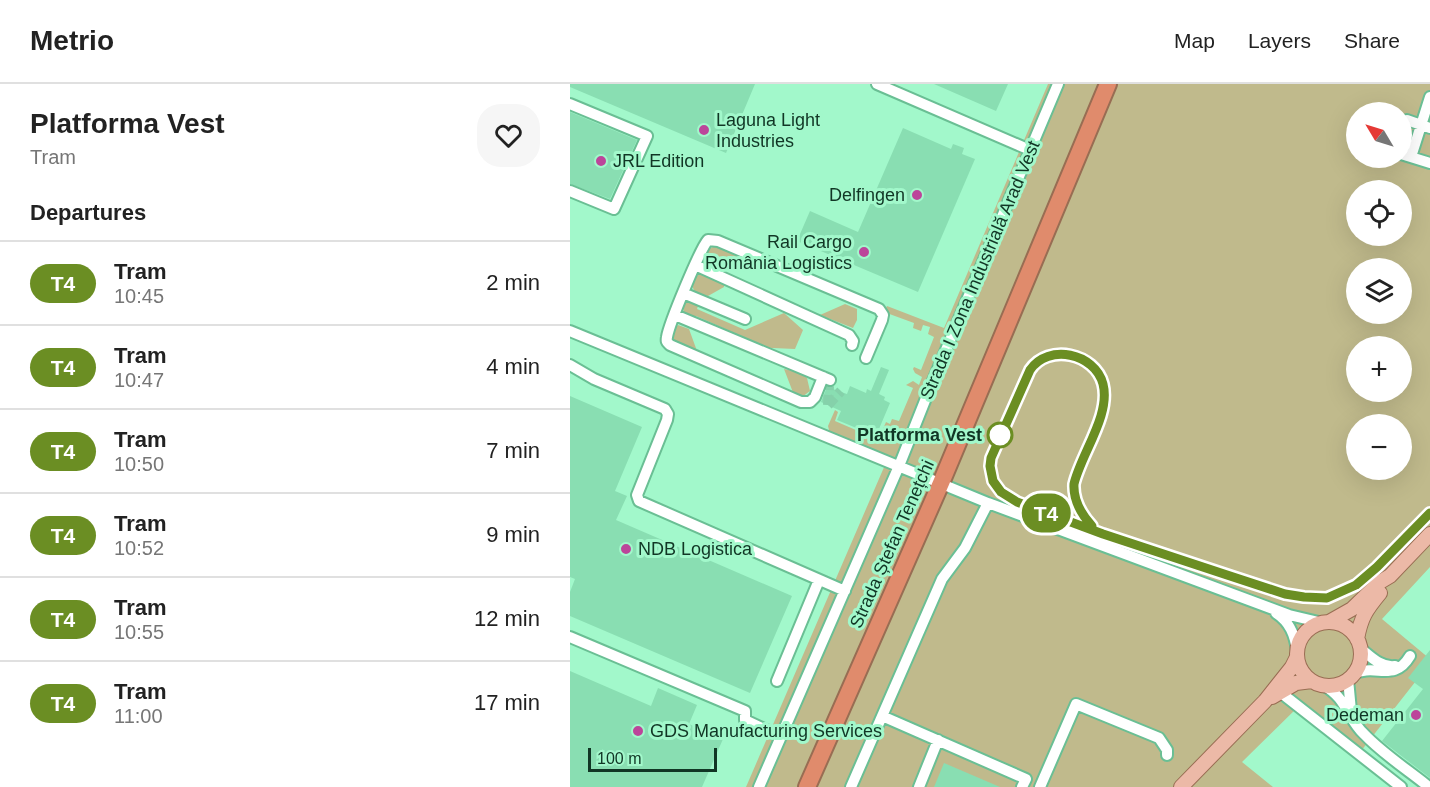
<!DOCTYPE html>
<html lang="en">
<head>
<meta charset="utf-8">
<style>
	body { margin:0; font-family:Helvetica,sans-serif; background:#f6f6f6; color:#222; height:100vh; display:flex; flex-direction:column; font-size:22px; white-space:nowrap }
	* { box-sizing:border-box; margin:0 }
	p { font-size:20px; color:#767676 }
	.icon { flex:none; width:33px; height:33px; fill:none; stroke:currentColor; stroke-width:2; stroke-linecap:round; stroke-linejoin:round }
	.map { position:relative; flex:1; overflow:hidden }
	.panel { display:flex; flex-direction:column; background:#fff; width:570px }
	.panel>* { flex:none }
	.badge { padding:0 12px; border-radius:20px; font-size:21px; line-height:39px }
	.needle { width:39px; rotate:308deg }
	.fabs { position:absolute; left:776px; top:18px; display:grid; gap:12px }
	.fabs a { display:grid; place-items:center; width:66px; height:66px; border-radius:50%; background:#fff; box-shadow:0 6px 24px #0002; font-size:30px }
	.scale { position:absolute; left:18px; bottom:15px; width:129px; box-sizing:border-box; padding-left:6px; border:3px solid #113625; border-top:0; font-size:16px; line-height:21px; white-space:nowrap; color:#113625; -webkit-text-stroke:4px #a2f8cb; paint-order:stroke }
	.map>.badge { position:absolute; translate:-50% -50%; box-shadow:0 0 0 3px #fff }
	h2 { padding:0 30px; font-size:22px; line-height:54px }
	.round { display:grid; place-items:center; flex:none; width:63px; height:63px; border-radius:24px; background:#f6f6f6 }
	.headline { display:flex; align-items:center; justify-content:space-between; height:102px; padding:0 30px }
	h1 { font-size:28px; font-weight:700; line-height:45px }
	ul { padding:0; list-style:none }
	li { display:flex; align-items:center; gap:18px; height:84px; padding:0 30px; border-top:2px solid #e0e0e0 }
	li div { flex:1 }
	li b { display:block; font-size:22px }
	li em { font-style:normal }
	li .badge { min-width:66px; font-weight:700; text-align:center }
	header { display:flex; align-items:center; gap:36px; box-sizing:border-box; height:84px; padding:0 30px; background:#fff; border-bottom:2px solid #e0e0e0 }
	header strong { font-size:28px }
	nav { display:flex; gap:33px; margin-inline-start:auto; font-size:21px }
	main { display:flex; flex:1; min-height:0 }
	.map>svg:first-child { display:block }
	.green { fill:#c0ba8c; fill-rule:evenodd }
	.building { fill:#89deb2 }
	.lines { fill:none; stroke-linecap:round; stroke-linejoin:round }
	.minor-tunnel { stroke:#85d1aa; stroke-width:10; stroke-dasharray:10 5; stroke-linecap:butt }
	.minor-casing { stroke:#6abf94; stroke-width:14 }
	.major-casing { stroke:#986d53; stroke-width:16 }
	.highway-casing { stroke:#986d53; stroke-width:20 }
	.minor { stroke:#fff; stroke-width:10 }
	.major { stroke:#ecb9a7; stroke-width:14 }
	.highway { stroke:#e08b6c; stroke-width:16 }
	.tram { stroke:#26523d; stroke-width:1.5 }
	.line-casing { stroke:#fff; stroke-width:14 }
	.line { stroke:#6b8e23; stroke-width:9 }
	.poi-dot { fill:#bc459a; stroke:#a2f8cb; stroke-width:2 }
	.stop-dot { fill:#fff; stroke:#6b8e23; stroke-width:3 }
	.labels { text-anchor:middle; stroke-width:6; stroke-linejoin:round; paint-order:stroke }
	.poi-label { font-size:18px; fill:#113625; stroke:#a2f8cb; text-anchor:start }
	.street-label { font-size:18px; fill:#113625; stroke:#a2f8cb }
	.stop-label { font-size:18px; font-weight:bold; fill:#113625; stroke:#a2f8cb; text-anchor:end }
</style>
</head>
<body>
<header>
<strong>Metrio</strong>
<nav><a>Map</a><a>Layers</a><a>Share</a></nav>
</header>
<main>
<section class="panel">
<div class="headline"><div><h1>Platforma Vest</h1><p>Tram</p></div><a class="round"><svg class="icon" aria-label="heart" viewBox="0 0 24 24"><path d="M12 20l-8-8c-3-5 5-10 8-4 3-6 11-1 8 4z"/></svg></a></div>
<h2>Departures</h2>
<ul>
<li><span class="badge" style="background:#6b8e23;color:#fff">T4</span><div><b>Tram</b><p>10:45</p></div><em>2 min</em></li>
<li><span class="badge" style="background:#6b8e23;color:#fff">T4</span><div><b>Tram</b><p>10:47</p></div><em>4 min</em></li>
<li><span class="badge" style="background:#6b8e23;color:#fff">T4</span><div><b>Tram</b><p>10:50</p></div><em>7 min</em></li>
<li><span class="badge" style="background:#6b8e23;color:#fff">T4</span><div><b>Tram</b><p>10:52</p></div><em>9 min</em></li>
<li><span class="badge" style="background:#6b8e23;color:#fff">T4</span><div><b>Tram</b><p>10:55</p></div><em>12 min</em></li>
<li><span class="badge" style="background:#6b8e23;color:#fff">T4</span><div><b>Tram</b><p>11:00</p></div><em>17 min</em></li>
</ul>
</section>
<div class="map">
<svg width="860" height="703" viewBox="0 0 860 703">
	<rect width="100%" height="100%" fill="#a2f8cb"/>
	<path class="green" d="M478 0H860V483L812 535 860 575V579L791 667 731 620 672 678 703 703H176L318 374 260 350 258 342 265 326 268 328 265 337 309 356 313 349 326 355 327 351 313 345 316 338 320 340 322 335 329 337 343 304 336 301 343 297 349 301 352 293 345 289 343 285 344 283 351 286 364 253 358 250 360 243 353 241 351 247 343 244 344 239 314 228 317 222 374 244ZM786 28H831V74H786ZM786 106H831V152H786ZM786 184H831V230H786ZM786 262H831V308H786ZM786 340H831V386H786Z
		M143 163H149L167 172V175L149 184H140C132 177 133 174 138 165Z
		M129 190H133L154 200V203L138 212 126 210 122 202 125 194Z
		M115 216 128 222 127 225 175 246 214 229 233 246 225 265 183 263 185 258 126 232 123 235 114 231 113 221Z
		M275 220 287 225V236L283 244 250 231Z
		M108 241 119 245 127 267 103 260 100 248Z
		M214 285 228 288 237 294 240 307 232 313 224 311Z"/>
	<path class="building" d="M0 0H185L156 69 0 3Z
		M364 0H438L426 27Z
		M0 28 67 56 40 115 0 100Z
		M333 44 381 65 383 60 394 64 392 70 405 75 348 208 227 157 240 127 288 148Z
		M311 283 319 286 309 310 315 313 314 316 320 319 306 352 267 336 271 327 251 318 257 303 277 310 280 302 296 309 297 305 301 307Z
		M0 312 72 343 45 407 57 412 46 436 222 512 180 609 0 532V508L5 495 0 493Z
		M860 566V694L812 657 853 605 838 594Z
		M0 587 81 622 88 604 127 621 119 640 153 655 132 703H0Z
		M374 679 430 703H364Z"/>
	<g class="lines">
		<path class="minor-tunnel" d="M258 321 259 302
			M258 321 271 307"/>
		<g class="minor-casing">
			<path id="minor" d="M307 0 460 66
				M0 20 77 52 44 125 0 107
				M837 36 860 44
				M831 70 860 79
				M841 73 860 13
				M125 181 279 251 283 257 282 261
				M113 209 175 235
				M105 231 260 296
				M0 247 418 419 719 531 753 539
				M0 281 24 295 95 325 98 330 97 336 67 411 69 417 275 507
				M253 293 245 313 240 318H231L100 261C97 258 96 258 97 253 99 240 130 165 138 156L148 157 309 225 313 231 312 236 296 274
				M706 529C720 538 725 551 727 567
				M0 553 175 627V636L211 653
				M790 564C800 572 811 584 825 582
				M783 590C806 579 824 599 840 572
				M778 595 781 627
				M207 597 249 496
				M753 601C777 614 777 634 794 650 813 670 838 686 859 703
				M710 608 831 703
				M312 632 456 695 452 703
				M189 703 329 382 362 299 488 0
				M281 703 372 495 395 464 418 419
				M349 703 368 656
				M470 703 506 620 589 654 597 666V671"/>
		</g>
		<g class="major-casing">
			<path id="major" d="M759 538 782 525 810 498 820 492 860 450
				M727 570a32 32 0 1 1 64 0a32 32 0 1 1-64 0Z
				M787 555C791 533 796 526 810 509
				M702 613 726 599 742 597
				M611 703 695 617 722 583 727 573"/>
		</g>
		<g class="highway-casing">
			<path id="highway" d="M237 703 371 399 538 0"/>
		</g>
		<use href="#minor" class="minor"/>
		<use href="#major" class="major"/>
		<use href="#highway" class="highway"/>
		<path class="tram" d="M533 450C519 440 507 428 504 410 497 374 563 314 521 281 511 274 498 269 486 270 474 270 466 276 460 286 452 302 444 319 437 336 421 370 406 396 447 418 510 442 573 463 637 484 670 495 725 522 760 513 799 503 833 457 860 429"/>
	</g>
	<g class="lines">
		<g class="line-casing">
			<path id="line" d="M522 442C511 430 503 417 504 400 511 370 541 331 533 300 525 269 478 259 460 286L421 374 420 382 423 397 431 408 447 418 533 450 654 490 715 510 734 513 757 514 786 501 807 483 860 429"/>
		</g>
		<use href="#line" class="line"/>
	</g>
	<g class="poi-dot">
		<circle cx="134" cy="46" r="6"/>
		<circle cx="31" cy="77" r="6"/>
		<circle cx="347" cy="111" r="6"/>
		<circle cx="294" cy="168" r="6"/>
		<circle cx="56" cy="465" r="6"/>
		<circle cx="846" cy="631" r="6"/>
		<circle cx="68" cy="647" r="6"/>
	</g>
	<circle class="stop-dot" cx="430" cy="351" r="12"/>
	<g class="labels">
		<g class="poi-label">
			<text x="146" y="42">Laguna Light<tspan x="146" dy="21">Industries</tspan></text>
			<text x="43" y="83">JRL Edition</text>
			<text x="335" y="117" text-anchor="end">Delfingen</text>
			<text x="282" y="164" text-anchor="end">Rail Cargo<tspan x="282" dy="21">România Logistics</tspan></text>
			<text x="68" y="471">NDB Logistica</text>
			<text x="834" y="637" text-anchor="end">Dedeman</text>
			<text x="80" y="653">GDS Manufacturing Services</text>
		</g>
		<g class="street-label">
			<text transform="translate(410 186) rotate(-67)" y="6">Strada I Zona Industrială Arad Vest</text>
			<text transform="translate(322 460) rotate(-66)" y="6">Strada Ștefan Tenețchi</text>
		</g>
		<g class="stop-label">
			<text x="412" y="357">Platforma Vest</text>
		</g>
	</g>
</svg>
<div class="fabs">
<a><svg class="needle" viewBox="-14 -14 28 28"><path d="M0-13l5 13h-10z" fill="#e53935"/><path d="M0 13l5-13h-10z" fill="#767676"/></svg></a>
<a><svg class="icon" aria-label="locate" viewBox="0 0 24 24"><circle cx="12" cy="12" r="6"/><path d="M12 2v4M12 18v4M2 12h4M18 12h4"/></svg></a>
<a><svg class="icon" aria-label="layers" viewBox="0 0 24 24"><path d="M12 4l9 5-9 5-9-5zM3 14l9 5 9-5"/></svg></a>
<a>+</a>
<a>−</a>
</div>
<div class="scale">100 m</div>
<b class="badge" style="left:476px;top:429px;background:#6b8e23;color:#fff">T4</b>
</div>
</main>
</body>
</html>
